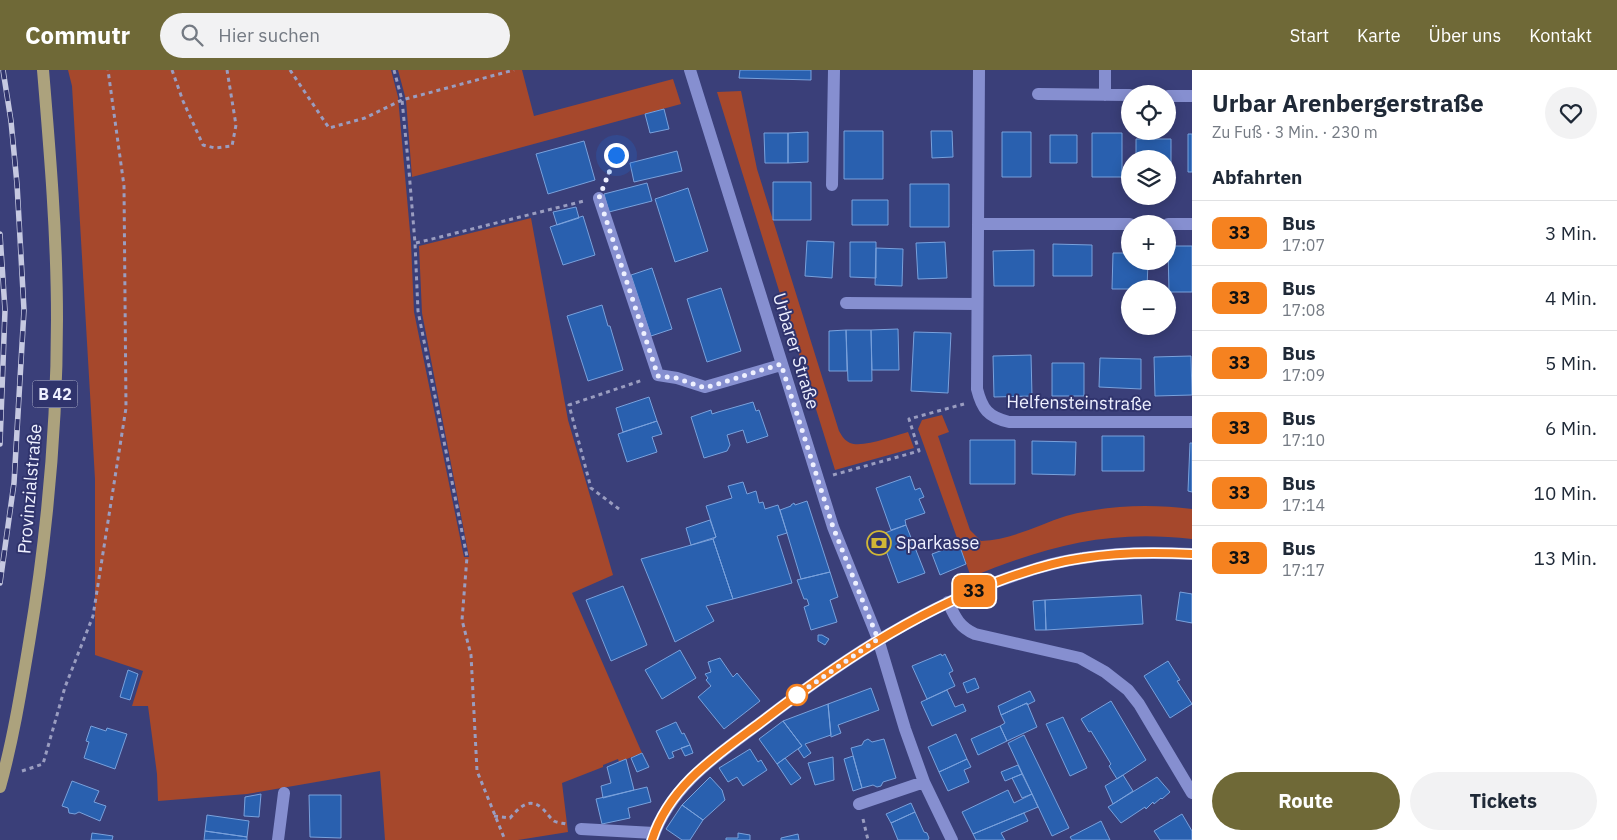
<!DOCTYPE html>
<html lang="de">
<head>
<meta charset="utf-8">
<style>
	body { margin:0; font-family:"IBM Plex Sans",sans-serif; background:#f2f2f3; color:#1f2937; height:100vh; display:flex; flex-direction:column; font-size:19px; white-space:nowrap }
	* { box-sizing:border-box; margin:0 }
	p { font-size:16px; color:#747a83 }
	.icon { flex:none; width:28px; height:28px; fill:none; stroke:currentColor; stroke-width:2; stroke-linecap:round; stroke-linejoin:round }
	.map { position:relative; flex:1; overflow:hidden }
	.drawer { display:flex; flex-direction:column; background:#fff; width:425px }
	.drawer>* { flex:none }
	.badge { padding:0 10px; border-radius:8px; font-size:18px; line-height:32px }
	.tools { position:absolute; left:1121px; top:15px; display:grid; gap:10px }
	.tools a { display:grid; place-items:center; width:55px; height:55px; border-radius:50%; background:#fff; box-shadow:0 2px 12px #0003; font-size:25px }
	.you { position:absolute; width:25px; height:25px; margin:-12px; border:4px solid #fff; border-radius:50%; background:#1a73e8; box-shadow:0 0 0 8px #1a73e833 }
	.map>.badge { position:absolute; translate:-50% -50%; box-shadow:0 0 0 2px #fff }
	h2 { padding:0 20px; font-size:19px; line-height:45px }
	.round { display:grid; place-items:center; flex:none; width:52px; height:52px; border-radius:26px; background:#f2f2f3 }
	.headline { display:flex; align-items:center; justify-content:space-between; height:85px; padding:0 20px }
	h1 { font-size:24px; font-weight:700; line-height:38px }
	.primary-button { display:flex; gap:10px; margin-top:auto; padding:10px 20px }
	.primary-button a { flex:1; height:58px; border-radius:30px; background:#6f6937; color:#fff; font-size:20px; font-weight:700; line-height:58px; text-align:center }
	.primary-button a+a { background:#f2f2f3; color:#1f2937 }
	ul { padding:0; list-style:none }
	li { display:flex; align-items:center; gap:15px; height:65px; padding:0 20px; border-top:1px solid #e0e1e3 }
	li div { flex:1 }
	li b { display:block; font-size:19px }
	li em { font-style:normal }
	li .badge { min-width:55px; font-weight:700; text-align:center }
	header { display:flex; align-items:center; gap:30px; box-sizing:border-box; height:70px; padding:0 25px; background:#6f6937; color:#fff }
	header strong { font-size:24px }
	nav { display:flex; gap:28px; margin-inline-start:auto; font-size:18px }
	.search { width:350px; height:45px; background:#f2f2f3; display:flex; align-items:center; gap:12px; box-sizing:border-box; padding:0 18px; border-radius:28px; color:#747a83; font-size:19px }
	main { display:flex; flex:1; min-height:0 }
	.map>svg:first-child { display:block }
	.green { fill:#a6482c }
	.building { fill:#2960af; stroke:#79a1dc }
	.lines { fill:none; stroke-linecap:round; stroke-linejoin:round }
	.path { stroke:#9a9dc0; stroke-width:3; stroke-dasharray:4 4; stroke-linecap:butt }
	.minor { stroke:#868fd0; stroke-width:12 }
	.major { stroke:#aca27d; stroke-width:12 }
	.rail-casing { stroke:#c6c9e1; stroke-width:5.5 }
	.rail { stroke:#30346d; stroke-width:4; stroke-dasharray:11; stroke-linecap:butt }
	.line-casing { stroke:#fff; stroke-width:11 }
	.line { stroke:#f58220; stroke-width:8 }
	.walk { stroke:#eef0ff; stroke-width:5; stroke-dasharray:0 9 }
	.stop-dot { fill:#fff; stroke:#f58220; stroke-width:2.5 }
	.labels { text-anchor:middle; stroke-width:4; stroke-linejoin:round; paint-order:stroke }
	.shield { fill:#30346d; stroke:#b5b8d3; stroke-width:1 }
	.shield-label { font-size:16px; font-weight:bold; fill:#eef0ff }
	.street-label { font-size:18px; fill:#eef0ff; stroke:#30346d }
	.poi-label { font-size:18px; fill:#eef0ff; stroke:#30346d; text-anchor:start }
</style>
</head>
<body>
<header>
<strong>Commutr</strong>
<div class="search"><svg class="icon" aria-label="search" viewBox="0 0 24 24"><circle cx="10" cy="10" r="6"/><path d="M15 15l6 6"/></svg>Hier suchen</div>
<nav><a>Start</a><a>Karte</a><a>Über uns</a><a>Kontakt</a></nav>
</header>
<main>
<div class="map">
<svg width="1192" height="770" viewBox="0 0 1192 770">
	<rect width="100%" height="100%" fill="#3a3f79"/>
	<path class="green" d="M68 0H391L398 27 411 173 414 242 464 487H469L422 243 419 176 531 148 568 350 613 505 572 523 642 683 619 692 618 689 603 695V697L562 713 568 762 518 770H385L380 701 247 724 158 731 157 704 148 636H132L143 601 95 585V409L72 16Z
		M398 0H522L534 46 673 9 681 34 412 107 406 30Z
		M741 21 757 99 839 361C842 366 844 370 850 373 863 378 894 366 908 362L914 378 835 400 717 22Z
		M942 345 949 362 938 366 970 460 981 471C1011 470 1038 455 1066 446 1106 435 1151 434 1192 439V469C1108 459 1048 476 971 507L918 359 922 350Z"/>
	<path class="building" d="M740 0H811V10L739 8Z
		M664 39 669 59 650 63 645 44Z
		M844 61H883V109H844Z
		M931 61H952L953 87 932 88Z
		M808 62V92L788 93V63Z
		M1002 62H1031V107H1002Z
		M764 63H788V93H765Z
		M1092 63H1122V107H1092Z
		M1188 64H1192V102H1188Z
		M1050 65H1077V93H1050Z
		M1136 69H1171V117H1168V89H1136Z
		M584 71 595 110 548 124 536 84Z
		M677 81 682 101 634 112 630 93Z
		M773 112H811V150H773Z
		M647 113 652 131 609 142 604 124Z
		M910 114H949V157H910Z
		M688 118 708 181 675 192 655 129Z
		M852 130H888V155H852Z
		M576 137 579 148 557 155 553 142Z
		M583 146 595 185 563 195 550 157Z
		M807 171 834 172 832 208 805 206Z
		M850 172H876V208L850 207Z
		M945 172 947 208 918 209 916 173Z
		M1053 174 1092 175V206H1053Z
		M1168 176H1192V222H1169Z
		M876 178 903 179 902 216 875 215Z
		M1034 180V216H994L993 181Z
		M1113 183H1130V191H1148L1147 219H1112Z
		M652 198 672 259 651 266 631 205Z
		M721 218 741 281 707 292 687 229Z
		M602 235 608 256H610L623 300 588 311 567 246Z
		M898 259 899 300H872L871 260Z
		M846 260 847 301H829V261Z
		M846 260H871L872 311H848Z
		M914 262 951 263 948 323 911 321Z
		M1031 285 1032 326 994 327 993 286Z
		M1191 286 1192 325 1155 326 1154 287Z
		M1100 288 1141 289V319L1099 317Z
		M1052 293H1084V326H1052Z
		M649 327 657 351 623 362 616 338Z
		M753 332 756 341 759 340 768 366 747 373 743 360 727 365 730 375 727 381 704 388 691 347 711 340 712 344 718 342Z
		M657 351 662 364 652 367 657 382 627 392 618 364Z
		M1102 366H1144V401H1102Z
		M970 370H1015V414H970Z
		M1032 371 1076 372 1075 405 1032 404Z
		M1190 373H1192V422L1188 421Z
		M910 406 915 420 920 418 924 427 919 429 925 443 905 450 906 455 891 460 876 418Z
		M743 412 747 424 756 421 759 433 763 432 765 439 778 435 787 463 777 466 792 513 733 529 713 469 716 467 706 436 732 428 728 416Z
		M807 431 830 502 801 509 780 440 791 436V435L794 433 795 435Z
		M710 450 716 467 691 475 686 458Z
		M906 455 925 503 898 513 884 475 873 479 869 469Z
		M713 469 733 529 706 536 714 551 675 572 641 489Z
		M959 474 966 494 940 505 932 484Z
		M830 502 838 527 830 530 837 552 811 560 804 537 809 535 807 529H804L797 510Z
		M623 516 647 575 611 591 586 530Z
		M1180 522 1192 524V553L1176 550Z
		M1141 525 1143 554 1046 560 1045 530Z
		M1045 530 1046 560H1035L1033 531Z
		M818 565H822L829 569 825 575 818 571Z
		M680 580 696 608 662 629 645 600Z
		M941 584 942 586 945 584 953 601 949 603 955 616 927 629 912 596Z
		M720 588 733 607 737 603 760 631 724 659 698 627 711 616 706 610 708 608 705 604 711 602 708 592Z
		M1168 591 1180 610 1177 611 1192 634 1170 648 1144 606Z
		M128 600 138 604 130 630 120 627Z
		M975 608 979 618 967 623 963 613Z
		M871 618 879 640 838 655 841 663 831 667 828 634Z
		M947 620 955 637 963 634 966 641 932 656 921 632Z
		M1030 621 1035 631 1027 635V633L1001 645 998 636Z
		M1111 631 1146 690 1117 709 1109 696 1111 694 1091 661 1089 662 1081 649Z
		M1027 633 1037 657 1007 671 1000 656 1005 653 1001 645Z
		M828 634 831 665 805 674 811 683 804 688 798 679 802 676 783 651Z
		M1063 647 1087 698 1070 706 1046 654Z
		M783 651 802 676 777 694 759 669Z
		M676 652 682 664 684 663 690 675 672 682 674 687 669 689 656 661Z
		M91 656 106 661 107 658 127 664 115 699 84 688 89 672 86 671Z
		M1000 656 1007 671 978 685 971 669Z
		M956 664 967 689 939 702 928 677Z
		M1024 665 1069 758 1052 766 1008 673Z
		M868 669 872 672 884 669 896 708 883 712 881 716 877 717 873 715 862 718 851 678 862 675 864 671Z
		M690 675 693 683 685 686 681 678Z
		M750 679 758 692 761 690 767 700 743 716 737 707 728 712 719 698Z
		M642 683 649 697 637 702 631 688Z
		M853 686 862 718 853 721 844 689Z
		M833 687 834 710 815 715 808 693Z
		M785 688 801 708 791 715 777 694Z
		M626 689 634 720 603 728 601 716 611 713 607 697Z
		M967 689 971 697 964 700 969 712 948 721 939 702Z
		M1018 695 1022 704 1005 711 1001 702Z
		M1022 704 1032 724 1022 728 1012 708Z
		M1123 705 1133 721 1113 734 1105 716Z
		M710 707 722 720 725 730 703 750 682 735Z
		M1157 707 1170 722 1162 729 1161 728 1154 734 1153 732 1146 739 1145 737 1121 753 1108 737Z
		M72 711 99 721 94 732 106 736 100 751 79 742 75 744 69 743 68 738 62 736Z
		M647 717 651 732 628 738 630 748 602 754 596 729Z
		M1008 720 1014 733 1032 724 1038 737 973 764 962 742Z
		M261 724 259 747 244 746 245 727Z
		M309 725H341V768L310 767Z
		M911 733 915 742 891 753 886 744Z
		M682 735 703 750 690 770H682L666 759Z
		M915 742 924 762 927 763 929 768 928 770H898L891 753Z
		M1024 743 1028 751 1001 763 1005 770H976L973 764Z
		M1182 744 1192 761V770H1160L1154 761Z
		M207 745 249 751 247 767 205 761Z
		M1101 751 1110 770H1072L1070 767Z
		M205 761 247 767V770H204Z
		M92 763 113 766 112 770H91Z
		M738 763 750 765V770H726V768H738Z
		M798 764 799 770H781V768Z"/>
	<g class="lines">
		<path class="path" d="M172 0 183 31 203 75 215 78 232 76 236 55 227 0
			M290 0 329 58 365 48 402 30 514 0
			M394 0 402 30 409 101 415 173 418 241 467 487 462 550 471 585 477 701 505 770
			M605 112 616 85
			M416 173 584 131
			M833 405 919 381 909 349 964 334
			M619 439 591 418 569 335 643 310
			M22 701 43 694 65 617 93 546 126 338 124 116 108 0
			M494 746 510 748C519 738 529 726 543 739 547 743 550 748 554 751 558 753 562 753 566 754
			M863 749 868 770"/>
		<path class="minor" d="M690 0 833 457 878 569 905 659 924 712 952 770
			M979 0 977 319C982 339 988 347 1009 352H1192
			M1038 24 1130 25
			M1105 25V0
			M1168 26H1192
			M832 115 834 0
			M599 128 658 305 677 308 705 317 781 295
			M978 154H1130
			M1168 154H1192
			M846 233 977 234
			M948 532C955 547 959 557 975 564L1080 588 1105 602 1128 620 1139 634 1192 723
			M859 734 924 712
			M581 759 654 763
			M278 770 284 723
			M652 770C670 716 717 685 760 653 833 597 909 545 996 512 1024 502 1053 492 1083 488 1119 482 1155 482 1192 484"/>
		<path class="major" d="M0 717C13 670 21 621 29 573 47 466 57 357 57 249 57 166 50 83 43 0"/>
		<g class="rail-casing">
			<path id="rail" d="M0 164 5 240 0 374
				M0 513 14 413 24 240 17 114 11 51 3 0"/>
		</g>
		<use href="#rail" class="rail"/>
	</g>
	<g class="lines">
		<g class="line-casing">
			<path id="line" d="M652 770C669 716 717 685 760 653 834 596 911 544 999 511 1026 501 1054 492 1083 488 1119 482 1155 482 1192 484"/>
		</g>
		<use href="#line" class="line"/>
		<path class="walk" d="M616 85 599 128 658 306 676 308 705 318 781 294 833 457 878 569 797 625"/>
	</g>
	<defs>
		<g id="bank-ring" transform="scale(1.25)"><circle r="9.5" fill="#30346d" stroke="#d1b736" stroke-width="1.5"/><path d="M-6-4H6V4H-6ZM0-2.3a2.3 2.3 0 1 0 0 4.6a2.3 2.3 0 1 0 0-4.6Z" fill="#d1b736"/></g>
	</defs>
	<g fill-rule="evenodd">
		<use href="#bank-ring" x="879" y="473"/>
	</g>
	<circle class="stop-dot" cx="797" cy="625" r="10"/>
	<g class="labels">
		<rect class="shield" x="32.5" y="310.5" width="45" height="27" rx="4"/>
		<g class="shield-label">
			<text x="55" y="330">B 42</text>
		</g>
		<g class="street-label">
			<text transform="translate(796 281) rotate(73)" y="6">Urbarer Straße</text>
			<text transform="translate(1079 333) rotate(1)" y="6">Helfensteinstraße</text>
			<text transform="translate(30 419) rotate(-85)" y="6">Provinzialstraße</text>
		</g>
		<g class="poi-label">
			<text x="896" y="479">Sparkasse</text>
		</g>
	</g>
</svg>
<div class="tools">
<a><svg class="icon" aria-label="locate" viewBox="0 0 24 24"><circle cx="12" cy="12" r="6"/><path d="M12 2v4M12 18v4M2 12h4M18 12h4"/></svg></a>
<a><svg class="icon" aria-label="layers" viewBox="0 0 24 24"><path d="M12 4l9 5-9 5-9-5zM3 14l9 5 9-5"/></svg></a>
<a>+</a>
<a>−</a>
</div>
<div class="you" style="left:616px;top:85px"></div>
<b class="badge" style="left:974px;top:521px;background:#f58220;color:#111">33</b>
</div>
<section class="drawer">
<div class="headline"><div><h1>Urbar Arenbergerstraße</h1><p>Zu Fuß · 3 Min. · 230 m</p></div><a class="round"><svg class="icon" aria-label="heart" viewBox="0 0 24 24"><path d="M12 20l-8-8c-3-5 5-10 8-4 3-6 11-1 8 4z"/></svg></a></div>
<h2>Abfahrten</h2>
<ul>
<li><span class="badge" style="background:#f58220;color:#111">33</span><div><b>Bus</b><p>17:07</p></div><em>3 Min.</em></li>
<li><span class="badge" style="background:#f58220;color:#111">33</span><div><b>Bus</b><p>17:08</p></div><em>4 Min.</em></li>
<li><span class="badge" style="background:#f58220;color:#111">33</span><div><b>Bus</b><p>17:09</p></div><em>5 Min.</em></li>
<li><span class="badge" style="background:#f58220;color:#111">33</span><div><b>Bus</b><p>17:10</p></div><em>6 Min.</em></li>
<li><span class="badge" style="background:#f58220;color:#111">33</span><div><b>Bus</b><p>17:14</p></div><em>10 Min.</em></li>
<li><span class="badge" style="background:#f58220;color:#111">33</span><div><b>Bus</b><p>17:17</p></div><em>13 Min.</em></li>
</ul>
<div class="primary-button"><a>Route</a><a>Tickets</a></div>
</section>
</main>
</body>
</html>
